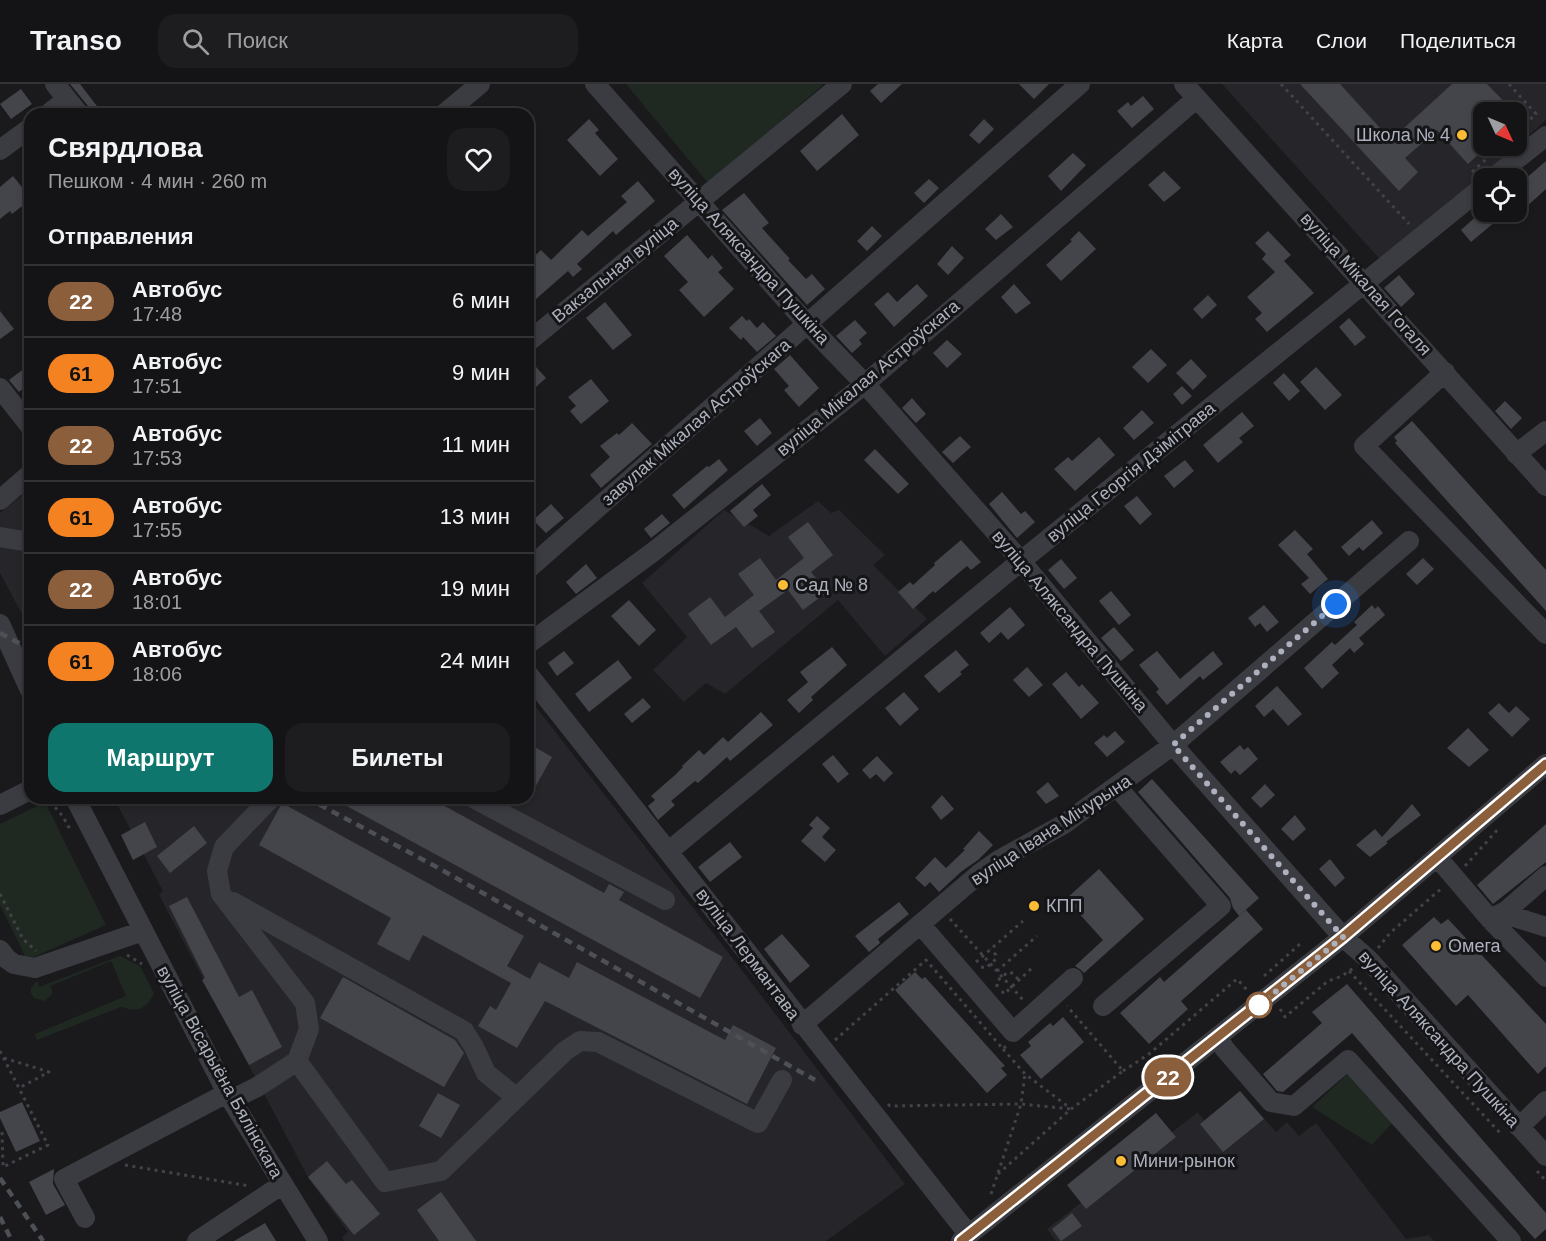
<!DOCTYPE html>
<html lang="ru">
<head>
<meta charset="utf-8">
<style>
	body { margin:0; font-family:Arial,sans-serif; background:#1d1d1f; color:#f1f3f6; height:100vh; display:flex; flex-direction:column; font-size:22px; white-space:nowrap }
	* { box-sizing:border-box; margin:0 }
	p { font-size:20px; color:#9d9ea1 }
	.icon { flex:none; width:33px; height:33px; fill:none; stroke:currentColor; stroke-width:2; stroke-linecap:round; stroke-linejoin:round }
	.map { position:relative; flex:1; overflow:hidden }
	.side { position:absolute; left:24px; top:24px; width:510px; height:696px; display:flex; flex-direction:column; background:#141416; border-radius:18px; box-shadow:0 3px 9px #0003,0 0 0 2px #333335 }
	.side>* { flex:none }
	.badge { padding:0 12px; border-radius:20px; font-size:21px; line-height:39px }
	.needle { width:39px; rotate:134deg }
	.buttons { position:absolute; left:1473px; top:18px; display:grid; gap:12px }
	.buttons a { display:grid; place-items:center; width:54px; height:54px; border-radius:12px; background:#141416; box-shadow:0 3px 9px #0003,0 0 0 2px #333335; font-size:30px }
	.you { position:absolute; width:30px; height:30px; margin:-15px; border:4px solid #fff; border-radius:50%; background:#1a73e8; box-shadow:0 0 0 9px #1a73e833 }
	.map>.badge { position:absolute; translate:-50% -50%; box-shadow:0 0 0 3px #fff }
	h2 { padding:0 24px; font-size:22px; line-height:54px }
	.round { display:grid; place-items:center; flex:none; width:63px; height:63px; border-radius:18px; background:#1d1d1f }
	.summary { display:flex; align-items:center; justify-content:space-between; height:102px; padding:0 24px }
	h1 { font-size:28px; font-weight:700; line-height:45px }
	.action { display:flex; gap:12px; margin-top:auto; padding:12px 24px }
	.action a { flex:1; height:69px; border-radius:18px; background:#0f766e; color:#fff; font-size:24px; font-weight:700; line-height:69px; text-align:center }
	.action a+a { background:#1d1d1f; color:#f1f3f6 }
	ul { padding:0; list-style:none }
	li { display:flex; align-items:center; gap:18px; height:72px; padding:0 24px; border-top:2px solid #333335 }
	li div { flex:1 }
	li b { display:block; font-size:22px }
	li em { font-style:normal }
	li .badge { min-width:66px; font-weight:700; text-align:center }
	header { display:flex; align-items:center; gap:36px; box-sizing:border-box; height:84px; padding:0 30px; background:#141416; border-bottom:2px solid #333335 }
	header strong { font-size:28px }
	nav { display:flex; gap:33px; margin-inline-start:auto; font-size:21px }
	.search { width:420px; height:54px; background:#1d1d1f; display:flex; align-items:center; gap:15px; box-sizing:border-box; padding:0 21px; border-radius:18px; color:#9d9ea1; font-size:22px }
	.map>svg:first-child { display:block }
	.built { fill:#26262a; fill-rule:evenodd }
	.green { fill:#1f2821 }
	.building { fill:#44454a }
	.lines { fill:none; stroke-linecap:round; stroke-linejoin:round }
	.path { stroke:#414349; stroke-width:3; stroke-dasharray:3 4.5; stroke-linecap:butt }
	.minor { stroke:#3b3c42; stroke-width:20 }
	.rail { stroke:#4e5057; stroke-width:4.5; stroke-dasharray:8 6; stroke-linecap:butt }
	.line-casing { stroke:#fff; stroke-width:14 }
	.line { stroke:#8b5e3c; stroke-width:9 }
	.walk { stroke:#acb1bd; stroke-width:6; stroke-dasharray:0 10.8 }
	.poi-dot { fill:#fcbc33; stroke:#151518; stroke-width:2 }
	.stop-dot { fill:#fff; stroke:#8b5e3c; stroke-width:3 }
	.labels { text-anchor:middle; stroke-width:6; stroke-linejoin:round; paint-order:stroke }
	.poi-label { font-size:18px; fill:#acb1bd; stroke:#151518; text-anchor:start }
	.street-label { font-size:18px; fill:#acb1bd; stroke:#151518 }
</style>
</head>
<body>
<header>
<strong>Transo</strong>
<div class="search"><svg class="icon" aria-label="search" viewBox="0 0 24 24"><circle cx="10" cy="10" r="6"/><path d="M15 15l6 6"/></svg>Поиск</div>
<nav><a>Карта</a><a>Слои</a><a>Поделиться</a></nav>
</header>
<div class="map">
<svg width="1546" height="1157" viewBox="0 0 1546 1157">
	<rect width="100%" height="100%" fill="#1a1a1d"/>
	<path class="built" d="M1222 0H1546V36L1385 181ZM1484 28H1516V62H1484Z
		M30 405V545L0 489V429Z
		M818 417 831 429 839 426 885 471 873 481 927 535 885 572 838 516 725 610 706 599 684 618 653 586 687 553 642 499 724 426 769 452Z
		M528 613 734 876 905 1100 826 1157H344L342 1153 348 1148 309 1095 159 811 163 807 114 714H528Z
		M1240 1007 1276 1048 1287 1038 1299 1052 1316 1039 1406 1155 1429 1151 1434 1157H1056L1047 1145 1198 1028 1204 1037Z"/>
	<path class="green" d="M626 0H822L823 1 708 99Z
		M45 718 106 841 27 876 0 821V740Z
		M120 872 140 882 154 909C145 927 138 928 121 923L37 956 35 950 126 912 111 877 50 902 53 909 45 917 34 914 31 909V904L37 897 39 903Z
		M1352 986 1398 1033 1372 1061 1312 1023Z"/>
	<path class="building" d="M70 0H80L103 30H91L88 22Z
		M878 0H902L881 19 870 7Z
		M1019 0H1049L1034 15Z
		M1300 0H1340L1391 56 1452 0H1487L1514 28H1484V65L1468 80 1437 46 1405 74 1418 88 1399 107Z
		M21 5 32 20 11 35 0 20Z
		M1143 12 1154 25 1132 44 1117 27 1128 18 1131 22Z
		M842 30 859 51 817 87 800 67Z
		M589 35 599 46 595 49 618 75 600 92 567 56Z
		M984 35 994 45 979 60 969 51Z
		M1073 69 1086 81 1061 107 1048 92Z
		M1546 77V105L1525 124 1516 114V103Z
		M1164 87 1181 104 1164 118 1148 101Z
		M13 92 30 113V116L12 130 10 127 0 135V103Z
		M929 95 939 104 924 119 914 109Z
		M638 97 655 117 616 151 613 147 577 180 582 185 573 193 568 187 528 222V178L541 166 551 176 582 146 588 152 627 118 621 112Z
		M744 109 769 139 762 144 790 175 788 176 806 195 812 190 825 205 807 221 722 126Z
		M1481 128H1507L1471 158 1461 146Z
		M1001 130 1013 143 996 156 985 145Z
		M872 142 882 152 867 167 857 157Z
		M1079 147 1096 165 1061 197 1046 181 1072 157 1070 156Z
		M1268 147 1291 171 1284 177 1314 209 1267 248 1255 235 1262 229 1247 213 1275 188 1262 175 1266 170 1255 159Z
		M687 151 708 175 712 171 723 184 718 188 734 205 704 233 679 206 688 198 664 172Z
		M952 162 964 174 948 191 937 180Z
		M1399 191 1415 210 1401 223 1384 204Z
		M917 200 928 212 894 243 874 220 888 208 897 218Z
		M1014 200 1031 219 1016 230 1001 213Z
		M1208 211 1217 221 1202 235 1193 225Z
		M605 218 632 251 613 266 586 234Z
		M0 227 14 245 0 255Z
		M742 232 747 237 749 235 757 244 763 238 776 252 757 268 743 253 741 256 729 244Z
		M1349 234 1366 253 1355 262 1339 243Z
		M855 236 867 249 859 256 862 260 852 269 836 252Z
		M947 256 962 270 947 284 933 269Z
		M1151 265 1167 281 1148 299 1132 283Z
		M790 271 819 304 799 323 784 306 789 302 774 285Z
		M1191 275 1207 292 1193 306 1176 289Z
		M536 283 546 294 528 310V289Z
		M1316 283 1342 311 1325 326 1300 298Z
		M25 284 30 290V299L19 308 9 296Z
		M1284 289 1300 307 1289 317 1273 299Z
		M591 295 609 317 581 340 570 327 576 322 568 313Z
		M1182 302 1192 312 1182 321 1173 310Z
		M912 314 926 330 916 339 902 324Z
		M1505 317 1522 334 1511 345 1495 327Z
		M1142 326 1154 339 1134 356 1123 344Z
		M1242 328 1254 342 1239 354 1243 358 1218 379 1203 361Z
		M760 334 772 349 757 362 744 347Z
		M1412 337 1546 486V527L1395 359 1397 357 1394 353Z
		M632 339 652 360 601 404 590 391 610 373 600 362 617 349 619 351Z
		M960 352 971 363 953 379 942 368Z
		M1099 353 1115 371 1075 407 1054 385 1068 373 1072 377Z
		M875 365 909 400 898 410 864 376Z
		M719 375 728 386 684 425 672 411 707 382 709 383Z
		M1185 376 1194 387 1174 404 1164 392Z
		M762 400 771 411 753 426 758 432 744 443 730 427Z
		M1002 408 1021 430 1025 427 1035 438 1017 454 989 420Z
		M1137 412 1152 430 1140 441 1124 422Z
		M551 420 564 434 546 449 533 436Z
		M662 430 670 439 651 454 644 445Z
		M1372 436 1383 449 1363 467 1359 463 1349 472 1341 463Z
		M808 438 833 471 811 488 827 508 803 526 788 506 759 527 775 548 752 564 736 543 711 561 688 530 710 513 725 533 754 511 738 490 760 474 776 496 804 474 788 453Z
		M1295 446 1313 465 1307 470 1328 495 1310 510 1301 500 1309 494 1278 461Z
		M961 456 981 478 971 486 967 482 935 509 933 507 913 525 898 508 910 498 913 501 935 481 934 479Z
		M1423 474 1434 485 1417 501 1406 490Z
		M1061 475 1077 494 1064 505 1048 486Z
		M586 480 597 494 576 510 566 498Z
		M1111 507 1131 531 1119 541 1099 517Z
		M629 516 656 546 639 562 611 532Z
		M1264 521 1279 538 1267 548 1260 539 1255 543 1248 534Z
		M1372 521 1375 525 1378 522 1385 531 1359 554 1364 560 1354 569 1350 564 1332 581 1339 589 1322 605 1304 584 1332 558 1335 561 1357 541 1354 538Z
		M1010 523 1025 541 1008 556 1001 548 989 559 980 549Z
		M1114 543 1134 566 1121 577 1101 554Z
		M832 563 847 581 811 613 813 616 799 629 787 616 808 598 800 588Z
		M956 566 969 581 960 588 962 590 939 609 924 592Z
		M564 567 574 579 557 592 548 579Z
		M1157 567 1180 595 1213 567 1223 580 1203 596 1200 592 1167 621 1156 608 1159 605 1139 581Z
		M618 576 632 594 589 628 575 610Z
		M1027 583 1043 601 1029 613 1013 596Z
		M1066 588 1079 603 1082 600 1099 619 1081 635 1052 600Z
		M1277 602 1302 630 1288 642 1273 625 1264 633 1255 622Z
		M904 608 919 625 900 642 885 624Z
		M643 614 651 623 632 639 624 630Z
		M1499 619 1509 629 1516 622 1530 635 1512 653 1488 629Z
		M761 628 773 641 730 677 727 673 698 699 695 697 671 717 675 721 658 736 648 722 655 716 651 712 674 692 683 683 682 682 699 666 704 671 723 653 728 658Z
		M1468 644 1489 666 1469 683 1447 664Z
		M1115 647 1125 658 1107 673 1094 659 1104 651 1107 654Z
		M528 659 552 673 528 716Z
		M1240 661 1244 666 1248 663 1258 675 1240 691 1235 686 1231 690 1220 678Z
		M833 671 849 690 838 699 822 680Z
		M877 672 893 689 884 698 876 690 870 695 862 686Z
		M1152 695 1259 814 1239 832 1233 824 1230 814 1138 708Z
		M1048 698 1059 712 1046 720 1036 708Z
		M1265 700 1275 711 1261 724 1251 714Z
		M942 711 954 725 941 736 931 723Z
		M332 714H430L604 809 609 800 624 808 619 816 723 873 700 914Z
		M282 719 524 852 507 882 530 895 539 878 569 894 577 878 725 956 733 941 776 964 747 1020 545 917 517 964 478 942 490 922 496 926 511 899 423 851 409 877 377 860 391 834 259 761Z
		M1412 720 1421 731 1386 758 1388 759 1370 773 1356 761 1375 745 1382 753Z
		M1295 731 1306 745 1293 757 1281 745Z
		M817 732 830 744 822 753 836 766 825 778 801 757 813 744 809 741Z
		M145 738 157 763 133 776 121 751Z
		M1546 740V778L1493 820 1477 801Z
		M194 742 207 759 170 789 157 772Z
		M979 747 993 761 978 776 962 787 939 808 930 798 925 803 915 794 935 773 946 784 965 766 963 765Z
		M730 758 742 773 710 798 698 783Z
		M1330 775 1345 794 1335 803 1319 785Z
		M1099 785 1144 835 1084 889 1081 886 1075 882 1103 856 1066 815Z
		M187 813 239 913 252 906 282 963 249 981 202 896 205 894 169 822Z
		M899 818 909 830 878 855 880 859 869 868 855 852Z
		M1246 826 1263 845 1181 917 1188 925 1149 960 1120 929 1160 893 1164 898Z
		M1434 833 1441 840 1448 835 1546 940V982L1538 990 1468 911 1456 922 1402 861Z
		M782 850 810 882 790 899 764 865Z
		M915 888 922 895 925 893 1005 982 1001 984 1007 991 987 1009 895 906Z
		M343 893 455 956 464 969 444 1003 320 934Z
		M1347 900 1546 1129V1145L1535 1155 1446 1058 1352 949 1283 1008 1277 1007 1263 990 1322 939 1312 928Z
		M1063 933 1084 958 1041 995 1020 971 1031 962 1028 958 1050 939 1053 942Z
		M1240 1007 1264 1035 1223 1068 1200 1040Z
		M438 1009 460 1021 441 1054 419 1042Z
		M22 1018 40 1057 16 1068 0 1034V1028Z
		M1156 1029 1176 1053 1086 1125 1067 1101Z
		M327 1077 346 1100 352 1096 380 1130 354 1151 308 1093Z
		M54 1085 53 1100 65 1121 46 1131 29 1098Z
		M441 1108 476 1157H439L417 1126Z
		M1072 1129 1082 1142 1061 1157 1052 1145Z
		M265 1139 276 1157H234Z"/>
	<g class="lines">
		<path class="path" d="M1281 0 1409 140
			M1509 0 1536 30 1516 48
			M1472 88 1501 62
			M42 716C58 721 63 733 71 747
			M1465 782 1499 744
			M0 810 23 855 36 867
			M950 835 1024 917
			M1378 864 1390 849 1443 803
			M127 871 142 880
			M976 878 1023 837
			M981 883 986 884 996 875V871L991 865
			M997 887 1037 852
			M1349 887 1501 1050
			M1264 892 1301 859
			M997 903V897L1008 888 1012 889 1019 896
			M1002 907 1004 910 1032 884
			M1280 925 1285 933 1328 897 1342 892 1355 883
			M835 956 926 876 1003 965 1006 962
			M1003 965 1025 990 1070 1024
			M0 967 48 1061 3 1083 2 1048 0 1045
			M4 974 49 988 19 1004
			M1123 987 1149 970 1237 895 1247 906 1248 905
			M888 1020 890 1022 1021 1020 1071 1025
			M125 1081 249 1102
			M1537 1087 1546 1097
			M998 1090 1071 1025 1123 987 1067 922
			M991 1110 1021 1020 1025 990"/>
		<path class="minor" d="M55 0 79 30
			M595 0 808 241 865 300 1021 477 1173 661 1343 853 1368 875 1546 1072
			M1184 0 1546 402
			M48 30 67 15
			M444 30 480 0
			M0 66 30 44
			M1493 94 1546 52
			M528 258 842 0
			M1445 288 1364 362 1546 550
			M0 304 30 342
			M1516 370 1546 347
			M0 416 30 390
			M0 453 30 458
			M528 485 1080 0
			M0 540 30 606
			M528 560 653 468 865 300 1197 14
			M528 590C676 776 821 964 969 1151
			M75 714 227 1009 318 1157
			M473 714 665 816
			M0 721 30 706
			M669 767 1021 477 1484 102
			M1437 773 1490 835 1546 893
			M233 818 464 947 474 963 486 989 517 1014
			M1502 829 1546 843
			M1490 835 1506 827 1546 792
			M921 841 1013 948 1073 894
			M0 866 7 875 14 880 35 884 143 847
			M1103 922 1221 822 1117 703
			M802 941 979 790 999 776 1064 740 1173 661 1409 457
			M1218 953 1224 964 1271 1018 1294 1022 1348 976 1511 1157
			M297 977 385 1098 441 1087 565 967 580 957 598 958 758 1039 782 996
			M231 1016 257 1003 297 977 309 945 305 919 221 810 217 787 224 763 271 714
			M1519 1043 1546 1017
			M85 1134 64 1095 227 1009
			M197 1157 283 1100
			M961 1157 1343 853 1546 680"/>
		<path class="rail" d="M0 549 30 565
			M307 714 433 781 815 996
			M0 1094 43 1157
			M0 1133 12 1157"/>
	</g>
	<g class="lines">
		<g class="line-casing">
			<path id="line" d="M961 1157 1343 853 1546 680"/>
		</g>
		<use href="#line" class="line"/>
		<path class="walk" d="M1259 921 1343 853 1173 661 1336 520"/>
	</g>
	<g class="poi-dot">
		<circle cx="1462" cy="51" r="6"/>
		<circle cx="783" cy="501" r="6"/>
		<circle cx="1034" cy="822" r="6"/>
		<circle cx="1436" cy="862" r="6"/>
		<circle cx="1121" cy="1077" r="6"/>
	</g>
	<circle class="stop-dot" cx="1259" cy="921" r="12"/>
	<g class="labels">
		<g class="poi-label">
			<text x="1450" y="57" text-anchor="end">Школа № 4</text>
			<text x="795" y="507">Сад № 8</text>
			<text x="1046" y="828">КПП</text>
			<text x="1448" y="868">Омега</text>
			<text x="1133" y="1083">Мини-рынок</text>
		</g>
		<g class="street-label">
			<text transform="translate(749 172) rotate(48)" y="6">вуліца Аляксандра Пушкіна</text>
			<text transform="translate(615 186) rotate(-39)" y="6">Вакзальная вуліца</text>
			<text transform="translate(1366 200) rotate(48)" y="6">вуліца Мікалая Гогаля</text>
			<text transform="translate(868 294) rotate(-40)" y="6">вуліца Мікалая Астроўскага</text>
			<text transform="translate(696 338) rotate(-41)" y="6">завулак Мікалая Астроўскага</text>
			<text transform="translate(1131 388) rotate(-39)" y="6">вуліца Георгія Дзімітрава</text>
			<text transform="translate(1070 537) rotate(50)" y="6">вуліца Аляксандра Пушкіна</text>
			<text transform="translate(1051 746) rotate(-33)" y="6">вуліца Івана Мічурына</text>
			<text transform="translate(748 870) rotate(53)" y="6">вуліца Лермантава</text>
			<text transform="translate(1439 955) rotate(48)" y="6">вуліца Аляксандра Пушкіна</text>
			<text transform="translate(220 988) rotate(61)" y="6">вуліца Вісарыёна Бялінскага</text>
		</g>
	</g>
</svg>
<div class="buttons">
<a><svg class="needle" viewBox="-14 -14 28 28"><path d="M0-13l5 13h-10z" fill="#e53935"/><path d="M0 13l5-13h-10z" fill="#9d9ea1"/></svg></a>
<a><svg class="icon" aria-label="locate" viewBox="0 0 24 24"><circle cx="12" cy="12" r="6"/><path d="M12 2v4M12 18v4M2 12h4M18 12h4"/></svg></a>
</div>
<div class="you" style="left:1336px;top:520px"></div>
<b class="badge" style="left:1168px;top:993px;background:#8b5e3c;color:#fff">22</b>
<section class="side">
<div class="summary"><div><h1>Свярдлова</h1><p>Пешком · 4 мин · 260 m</p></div><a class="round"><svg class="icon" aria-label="heart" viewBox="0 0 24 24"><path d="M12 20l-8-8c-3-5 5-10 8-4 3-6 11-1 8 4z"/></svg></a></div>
<h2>Отправления</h2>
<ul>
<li><span class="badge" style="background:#8b5e3c;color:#fff">22</span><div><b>Автобус</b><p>17:48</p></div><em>6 мин</em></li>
<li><span class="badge" style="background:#f58220;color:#111">61</span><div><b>Автобус</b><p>17:51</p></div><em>9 мин</em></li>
<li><span class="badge" style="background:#8b5e3c;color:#fff">22</span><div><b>Автобус</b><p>17:53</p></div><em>11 мин</em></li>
<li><span class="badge" style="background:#f58220;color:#111">61</span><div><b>Автобус</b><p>17:55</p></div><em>13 мин</em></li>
<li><span class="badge" style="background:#8b5e3c;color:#fff">22</span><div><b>Автобус</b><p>18:01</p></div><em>19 мин</em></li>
<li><span class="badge" style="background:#f58220;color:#111">61</span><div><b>Автобус</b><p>18:06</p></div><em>24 мин</em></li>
</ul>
<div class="action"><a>Маршрут</a><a>Билеты</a></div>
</section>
</div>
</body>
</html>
